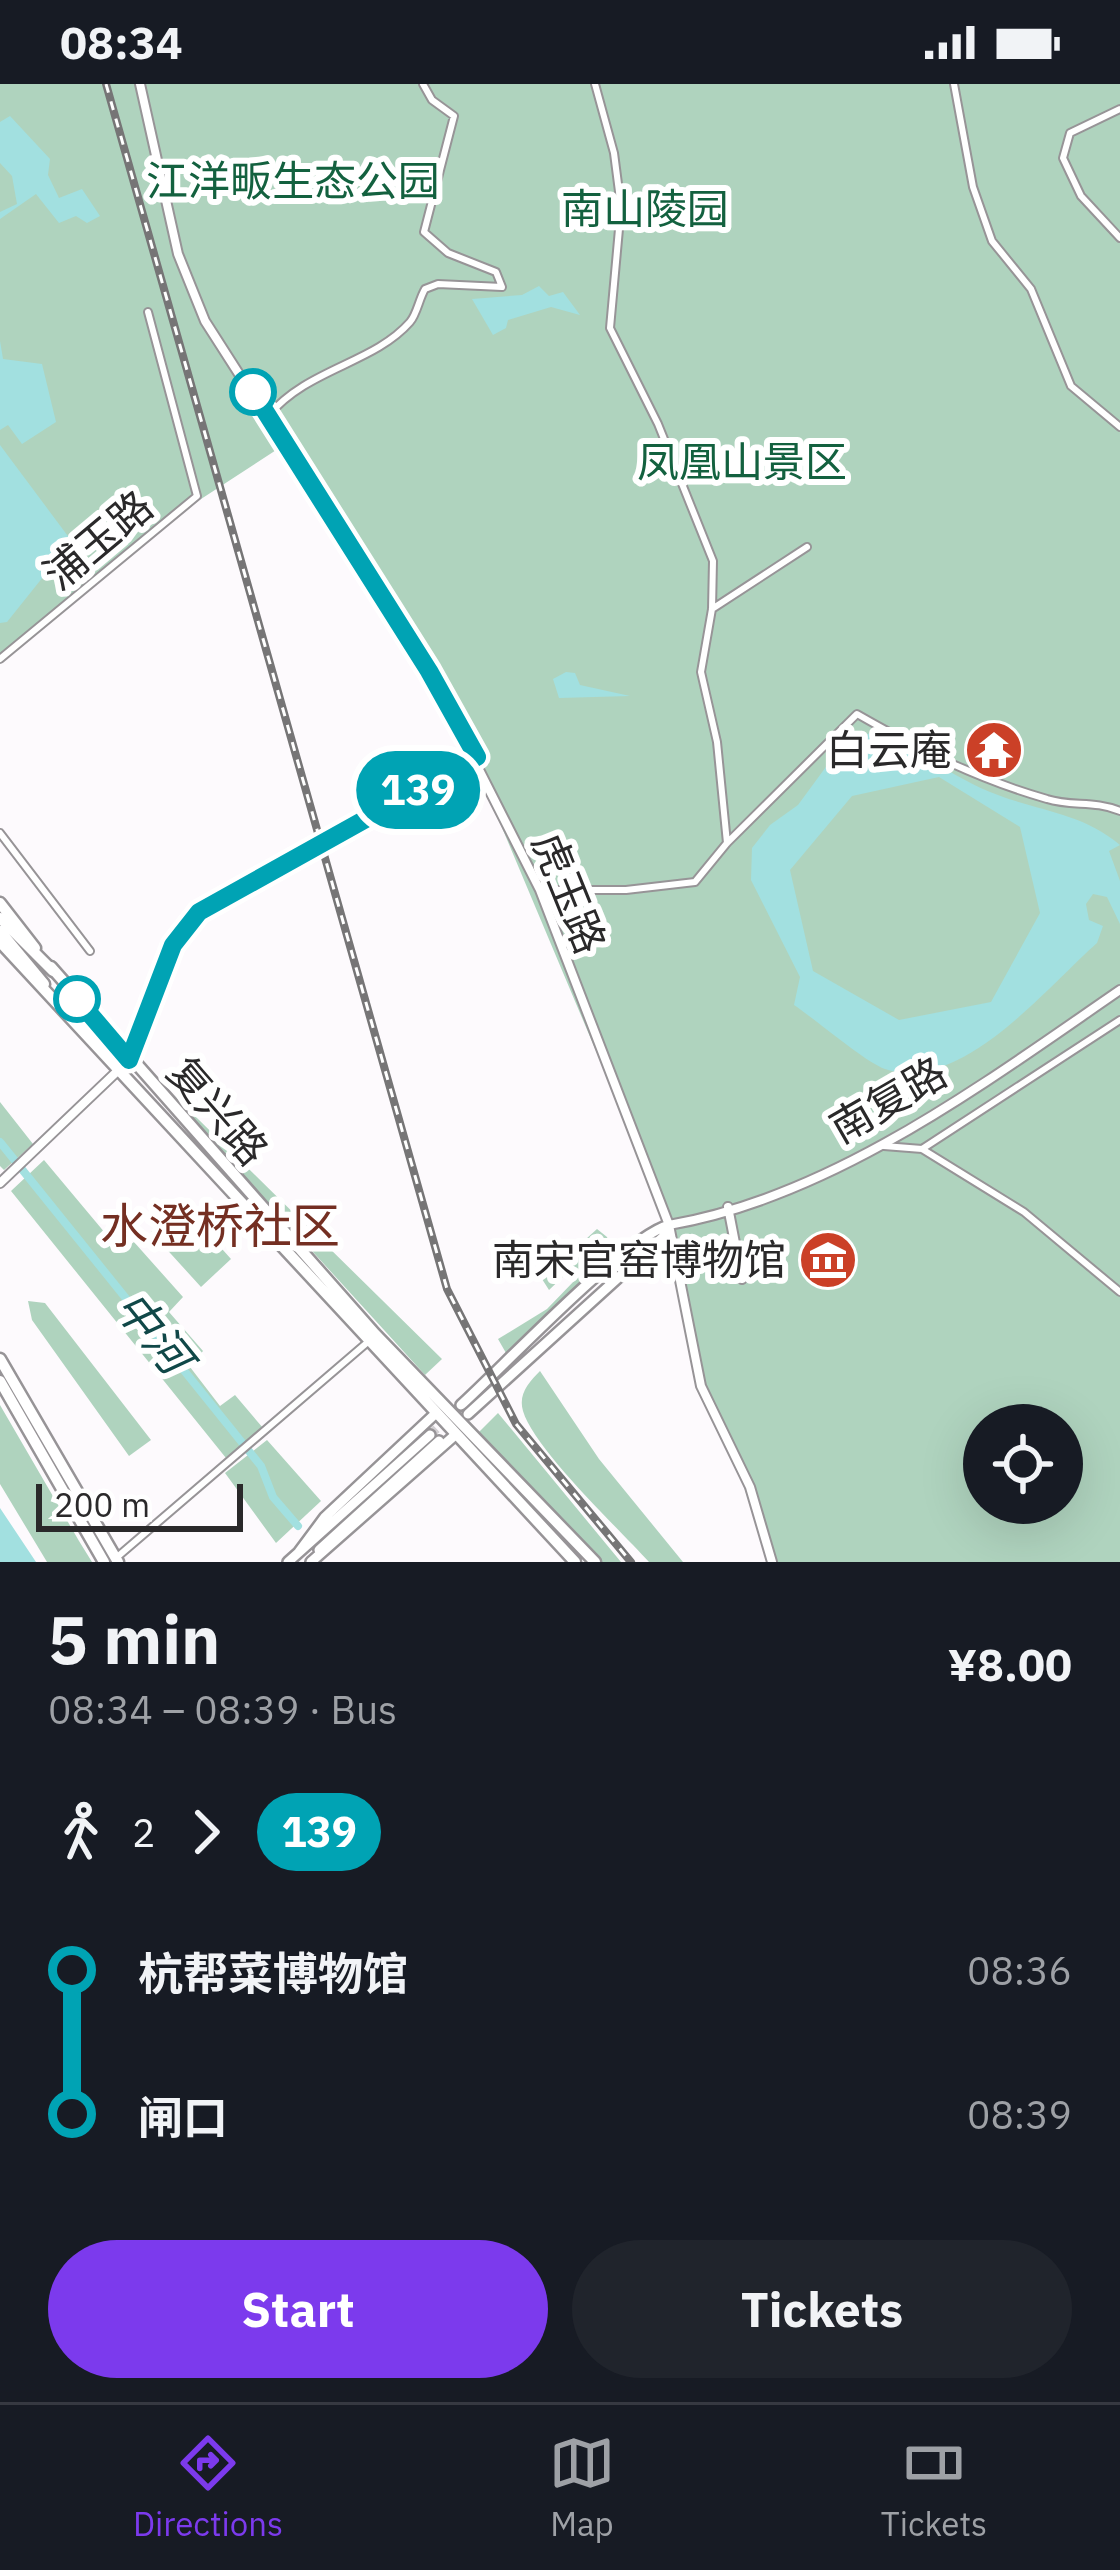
<!DOCTYPE html>
<html lang="en">
<head>
<meta charset="utf-8">
<style>
	body { margin:0; font-family:"IBM Plex Sans","Noto Sans SC",sans-serif; background:#20242c; color:#f1f3f6; height:100vh; display:flex; flex-direction:column; font-size:45px; white-space:nowrap }
	* { box-sizing:border-box; margin:0 }
	p { font-size:39px; color:#9ea1a6 }
	.icon { flex:none; width:66px; height:66px; fill:none; stroke:currentColor; stroke-width:2; stroke-linecap:round; stroke-linejoin:round }
	.map { position:relative; height:1478px; overflow:hidden }
	.side { display:flex; flex-direction:column; background:#171b24; flex:1 }
	.side>* { flex:none }
	.badge { padding:0 24px; border-radius:39px; font-size:42px; line-height:78px }
	.fabs { position:absolute; left:963px; top:1320px; display:grid; gap:24px }
	.fabs a { display:grid; place-items:center; width:120px; height:120px; border-radius:50%; background:#171b24; box-shadow:0 12px 48px #0002; font-size:60px }
	.scale { position:absolute; left:36px; bottom:30px; width:207px; box-sizing:border-box; padding-left:12px; border:6px solid #2a292a; border-top:0; font-size:33px; line-height:42px; white-space:nowrap; color:#2a292a; -webkit-text-stroke:9px #fff; paint-order:stroke }
	.map>.badge { position:absolute; translate:-50% -50%; box-shadow:0 0 0 6px #fff }
	.legs { display:flex; align-items:center; gap:18px; height:132px; padding:0 48px; font-size:39px }
	.legs p { margin-inline-start:auto }
	.headline { display:flex; align-items:center; justify-content:space-between; height:204px; padding:0 48px }
	h1 { font-size:66px; font-weight:800; line-height:90px }
	.action { display:flex; gap:24px; margin-top:auto; padding:24px 48px }
	.action a { flex:1; height:138px; border-radius:72px; background:#7c3aed; color:#fff; font-size:48px; font-weight:800; line-height:138px; text-align:center }
	.action a+a { background:#20242c; color:#f1f3f6 }
	ul { padding:0 48px; list-style:none }
	li { display:flex; align-items:center; gap:42px; height:144px; font-size:45px }
	li i { display:grid; place-items:center; width:18px; height:100%; margin:0 15px; background:currentColor }
	li i::after { content:''; width:30px; height:30px; margin:-15px; border:9px solid; border-radius:50%; background:#171b24 }
	li p { margin-inline-start:auto }
	li:first-child i { background:linear-gradient(#0000 50%,currentColor 0) }
	li:last-child i { background:linear-gradient(currentColor 50%,#0000 0) }
	.status { display:flex; justify-content:space-between; align-items:center; height:84px; padding:0 60px; background:#171b24; direction:ltr }
	.status svg { height:33px; fill:currentColor }
	.tab-bar { display:flex; justify-content:space-around; align-items:center; height:168px; border-top:3px solid #363941; background:#171b24; font-size:33px; color:#9ea1a6 }
	.tab-bar a { display:grid; justify-items:center; gap:6px }
	.tab-bar .on { color:#7c3aed }
	.map>svg:first-child { display:block }
	.green { fill:#afd3be; fill-rule:evenodd }
	.water { fill:#a2e0e0; fill-rule:evenodd }
	.lines { fill:none; stroke-linecap:round; stroke-linejoin:round }
	.canal { stroke:#a2e0e0; stroke-width:8 }
	.secondary-tunnel { stroke:#d3d0d3; stroke-width:9; stroke-dasharray:9 4.5; stroke-linecap:butt }
	.minor-casing { stroke:#979497; stroke-width:10 }
	.tertiary-casing { stroke:#979497; stroke-width:12 }
	.secondary-casing { stroke:#979497; stroke-width:14 }
	.primary-casing { stroke:#979497; stroke-width:15 }
	.trunk-casing { stroke:#979497; stroke-width:15 }
	.minor { stroke:#fff; stroke-width:6 }
	.tertiary { stroke:#fff; stroke-width:8 }
	.secondary { stroke:#fff; stroke-width:9 }
	.primary { stroke:#fff; stroke-width:10 }
	.trunk { stroke:#fff; stroke-width:10 }
	.rail-casing { stroke:#767576; stroke-width:8 }
	.rail { stroke:#fff; stroke-width:3; stroke-dasharray:9; stroke-linecap:butt }
	.line-1-casing { stroke:#fff; stroke-width:27 }
	.line-1 { stroke:#00a3b4; stroke-width:18 }
	.stop-1-dot { fill:#fff; stroke:#00a3b4; stroke-width:6 }
	.labels { text-anchor:middle; stroke-width:12; stroke-linejoin:round; paint-order:stroke }
	.park-label { font-size:42px; fill:#13613f; stroke:#fff }
	.street-label { font-size:42px; fill:#2a292a; stroke:#fff }
	.poi-label { font-size:42px; fill:#2a292a; stroke:#fff; text-anchor:end }
	.water-label { font-size:45px; font-style:italic; fill:#104848; stroke:#fff }
	.quarter-label { font-size:48px; fill:#742f22; stroke:#fff }
</style>
</head>
<body>
<div class="status"><b>08:34</b><svg viewBox="0 0 49 12"><path d="M0 12V9h3v3zM5 12V6h3v6zM10 12V3h3v9zM15 12V0h3v12zM26 1h20v11H26zM47 4h2v5h-2z"/></svg></div>
<div class="map">
<svg width="1120" height="1478" viewBox="0 0 1120 1478">
	<rect width="100%" height="100%" fill="#fdfafd"/>
	<path class="green" d="M0 0H1120V1478H769L743 1400 704 1316 657 1112 463 651 290 357 178 430 0 577ZM984 1341H1062V1419H984Z
		M140 978 442 1275 425 1291Z
		M0 1018 33 1060 4 1086 0 1082Z
		M44 1076 121 1168 134 1158 183 1213 169 1228 203 1267 190 1283 220 1322 235 1311 263 1344 226 1374 11 1107Z
		M182 1120 231 1175 201 1203 151 1148Z
		M597 1145 607 1153 615 1175 506 1269 498 1255 547 1225 576 1195 570 1186 549 1206 542 1195Z
		M28 1217 45 1219 151 1356 129 1372 32 1236Z
		M540 1287 599 1375 683 1478H649C619 1445 534 1365 523 1327 518 1310 529 1298 540 1287Z
		M0 1321 79 1457 92 1478H47L0 1400Z
		M498 1329 621 1478H592L478 1349Z
		M267 1356 321 1417 276 1459 225 1389Z"/>
	<path class="water" d="M10 32 50 75 48 91 59 114 82 105 100 132 87 139 76 132 59 139 36 110 0 135V128L17 120 12 92 0 79V38Z
		M539 202 549 212 563 208 580 231 551 223 508 236 506 244 493 251 472 215 522 211Z
		M0 257 3 275 42 280 56 338 22 360 8 341 0 346Z
		M0 361 82 471 51 483 7 538 0 539Z
		M566 588 575 589 580 601 630 612 559 614 553 595Z
		M870 649C916 661 953 695 998 711 1042 728 1082 729 1120 761L1109 767 1120 797V840L1107 813 1093 810 1086 820 1089 836 1103 842 1097 859C1046 904 961 1010 885 985 865 978 815 935 794 921L800 893 751 796 752 764 770 741 798 721 842 661ZM939 693 1020 743 1040 829 991 918 899 936 813 887 790 786 852 712Z
		M0 1424 36 1478H0Z"/>
	<g class="lines">
		<path class="canal" d="M0 1058 261 1382 273 1413 298 1442"/>
		<path class="secondary-tunnel" d="M430 1351 461 1321"/>
		<g class="minor-casing">
			<path id="minor" d="M595 0 614 69 621 123 610 244 658 340 713 477 712 525 701 588 717 658 727 759
				M954 0 973 103 992 157 1031 205 1071 302 1120 343
				M1120 25 1070 49 1063 74 1081 112 1120 154
				M268 332C308 284 373 280 410 238 417 230 419 215 425 205L438 200 502 203 496 188 448 169 424 148 454 32 432 16 423 0
				M712 525 807 463
				M0 575 197 412 148 228
				M0 749 90 867
				M540 806H626L695 798 727 759 857 630C920 666 977 695 1047 715 1072 723 1094 716 1120 727
				M884 1062 922 1065 1024 1128 1120 1208
				M922 1065 1120 936
				M116 1474 369 1257"/>
		</g>
		<g class="tertiary-casing">
			<path id="tertiary" d="M140 0 178 170 205 237 429 587 540 806 669 1141 701 1302 750 1403 772 1478
				M0 1099 129 976 173 861 199 828 477 673
				M728 1123 742 1195
				M669 1141C833 1113 986 998 1120 906"/>
		</g>
		<g class="secondary-casing">
			<path id="secondary" d="M461 1321C503 1283 625 1153 669 1141
				M468 1330 663 1153 669 1141
				M319 1466 439 1357
				M299 1468 325 1433 434 1331
				M288 1478 430 1351
				M311 1478 454 1352"/>
		</g>
		<g class="primary-casing">
			<path id="primary" d="M0 819 35 864
				M0 858 575 1478
				M51 883 375 1250 595 1478
				M0 1275 118 1478
				M0 1297 104 1478"/>
		</g>
		<g class="trunk-casing">
			<path id="trunk" d="M0 834 53 887
				M0 847 44 900"/>
		</g>
		<use href="#minor" class="minor"/>
		<use href="#tertiary" class="tertiary"/>
		<use href="#secondary" class="secondary"/>
		<use href="#primary" class="primary"/>
		<use href="#trunk" class="trunk"/>
		<g class="rail-casing">
			<path id="rail" d="M106 0 447 1205 516 1340 631 1478"/>
		</g>
		<use href="#rail" class="rail"/>
	</g>
	<g class="lines">
		<g class="line-1-casing">
			<path id="line-1" d="M77 915 129 976 173 861 199 828 477 673 429 587 253 308"/>
		</g>
		<use href="#line-1" class="line-1"/>
	</g>
	<defs>
		<g id="temple-disc" transform="scale(3)"><circle r="9.5" fill="#cb4027" stroke="#fff"/><path d="M0-6L5-2H3V0L6.5 2.5H4V6H1.5V3h-3V6H-4V2.5H-6.5L-3 0V-2H-5Z" fill="#fff"/></g>
		<g id="museum-disc" transform="scale(3)"><circle r="9.5" fill="#cb4027" stroke="#fff"/><path d="M0-6L6-3V-2H-6V-3ZM-5-1h2V3h-2ZM-1-1h2V3h-2ZM3-1h2V3H3ZM-6 4H6V6H-6Z" fill="#fff"/></g>
	</defs>
	<g fill-rule="evenodd">
		<use href="#temple-disc" x="994" y="666"/>
		<use href="#museum-disc" x="828" y="1176"/>
	</g>
	<g class="stop-1-dot">
		<circle cx="253" cy="308" r="21"/>
		<circle cx="77" cy="915" r="21"/>
	</g>
	<g class="labels">
		<g class="park-label">
			<text x="293" y="112">江洋畈生态公园</text>
			<text x="645" y="140">南山陵园</text>
			<text x="742" y="393">凤凰山景区</text>
		</g>
		<g class="street-label">
			<text transform="translate(98 456) rotate(-40)" y="15">浦玉路</text>
			<text transform="translate(569 809) rotate(68)" y="15">虎玉路</text>
			<text transform="translate(888 1016) rotate(-30)" y="15">南复路</text>
			<text transform="translate(218 1027) rotate(49)" y="15">复兴路</text>
		</g>
		<g class="poi-label">
			<text x="952" y="681">白云庵</text>
			<text x="786" y="1191">南宋官窑博物馆</text>
		</g>
		<g class="water-label">
			<text transform="translate(153 1248) rotate(51)" y="16">中河</text>
		</g>
		<g class="quarter-label">
			<text x="220" y="1159">水澄桥社区</text>
		</g>
	</g>
</svg>
<div class="fabs">
<a><svg class="icon" aria-label="locate" viewBox="0 0 24 24"><circle cx="12" cy="12" r="6"/><path d="M12 2v4M12 18v4M2 12h4M18 12h4"/></svg></a>
</div>
<div class="scale">200 m</div>
<b class="badge" style="left:418px;top:706px;background:#00a3b4;color:#fff">139</b>
</div>
<section class="side">
<div class="headline"><div><h1>5 min</h1><p>08:34 – 08:39 · Bus</p></div><b>¥8.00</b></div>
<div class="legs"><svg class="icon" aria-label="walk" viewBox="0 0 24 24"><circle cx="13" cy="4" r="2"/><path d="M13 8l-2 6 4 7M11 14l-3 7M7 12l3-4h3l4 4"/></svg>2<svg class="icon" aria-label="forward" viewBox="0 0 24 24"><path d="M9 5l7 7-7 7"/></svg><b class="badge" style="background:#00a3b4;color:#fff">139</b></div>
<ul>
<li><i style="color:#00a3b4"></i><b>杭帮菜博物馆</b><p>08:36</p></li>
<li><i style="color:#00a3b4"></i><b>闸口</b><p>08:39</p></li>
</ul>
<div class="action"><a>Start</a><a>Tickets</a></div>
</section>
<nav class="tab-bar">
<a class="on"><svg class="icon" aria-label="directions" viewBox="0 0 24 24"><path d="M12 3l9 9-9 9-9-9zM9 14v-3h6M13 9l2 2-2 2"/></svg>Directions</a>
<a><svg class="icon" aria-label="map" viewBox="0 0 24 24"><path d="M3 6l6-2 6 2 6-2v14l-6 2-6-2-6 2zM9 4v14M15 6v14"/></svg>Map</a>
<a><svg class="icon" aria-label="tickets" viewBox="0 0 24 24"><path d="M3 7h18v10H3zM15 7v10"/></svg>Tickets</a>
</nav>
</body>
</html>
